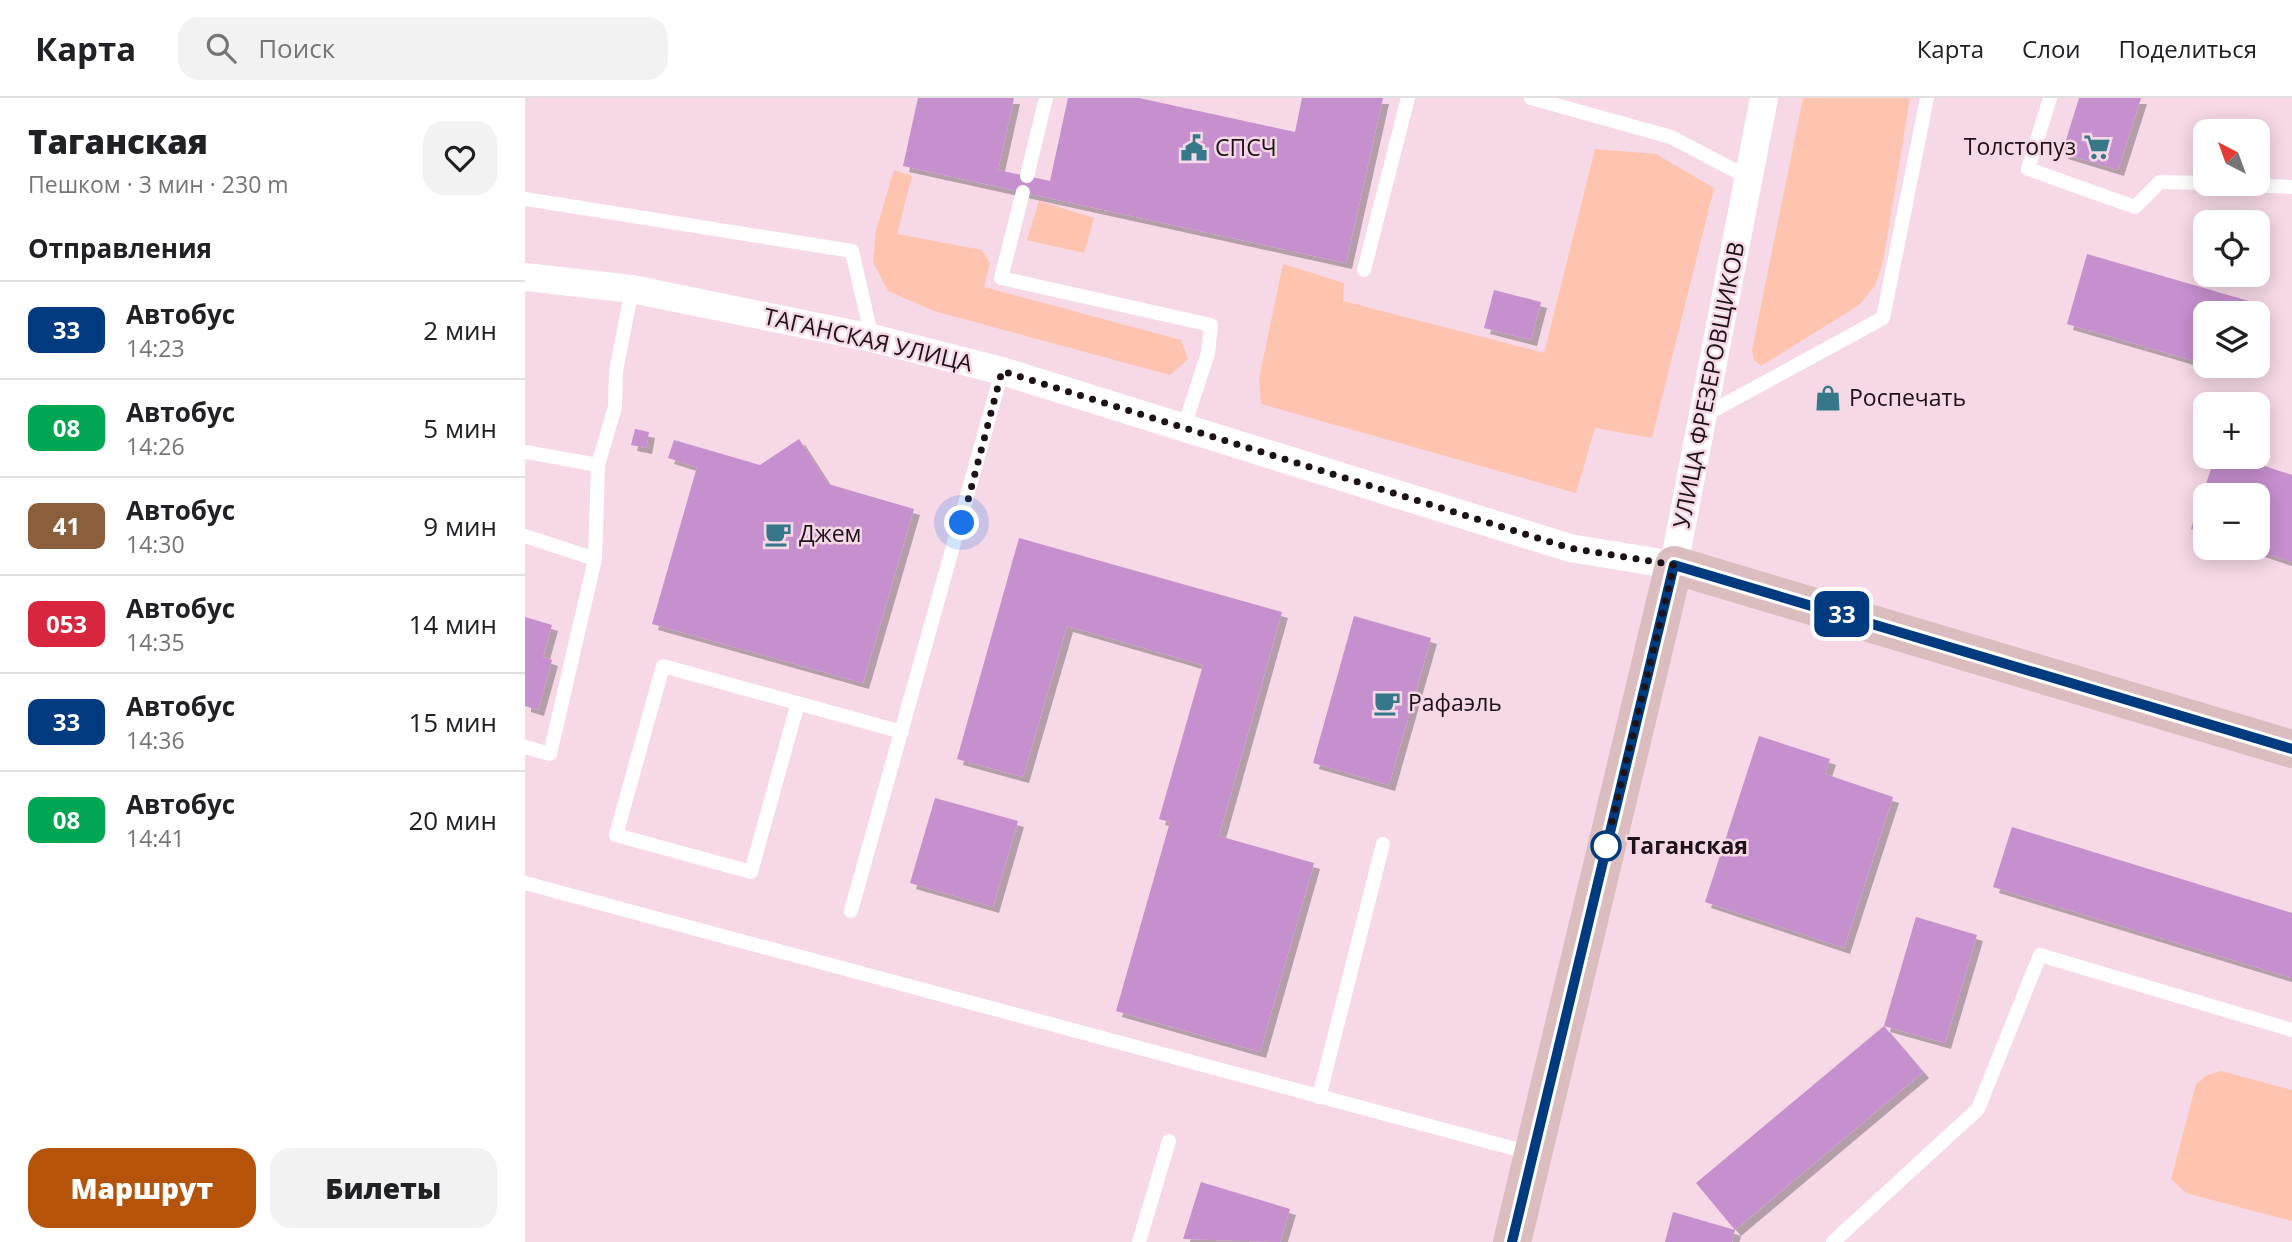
<!DOCTYPE html>
<html lang="ru">
<head>
<meta charset="utf-8">
<style>
	body { margin:0; font-family:"Open Sans",sans-serif; background:#f2f2f2; color:#202124; height:100vh; display:flex; flex-direction:column; font-size:26px; white-space:nowrap }
	* { box-sizing:border-box; margin:0 }
	p { font-size:23px; color:#757577 }
	.icon { flex:none; width:38px; height:38px; fill:none; stroke:currentColor; stroke-width:2; stroke-linecap:round; stroke-linejoin:round }
	.map { position:relative; flex:1; overflow:hidden }
	.sheet { display:flex; flex-direction:column; background:#fff; width:525px }
	.sheet>* { flex:none }
	.badge { padding:0 14px; border-radius:10px; font-size:24px; line-height:46px }
	.needle { width:46px; rotate:319deg }
	.fabs { position:absolute; left:1668px; top:21px; display:grid; gap:14px }
	.fabs a { display:grid; place-items:center; width:77px; height:77px; border-radius:14px; background:#fff; box-shadow:0 4px 18px #0003; font-size:35px }
	.you { position:absolute; width:35px; height:35px; margin:-18px; border:5px solid #fff; border-radius:50%; background:#1a73e8; box-shadow:0 0 0 10px #1a73e833 }
	.map>.badge { position:absolute; translate:-50% -50%; box-shadow:0 0 0 4px #fff }
	h2 { padding:0 28px; font-size:26px; line-height:63px }
	.round { display:grid; place-items:center; flex:none; width:74px; height:74px; border-radius:21px; background:#f2f2f2 }
	.overview { display:flex; align-items:center; justify-content:space-between; height:119px; padding:0 28px }
	h1 { font-size:33px; font-weight:800; line-height:52px }
	.cta { display:flex; gap:14px; margin-top:auto; padding:14px 28px }
	.cta a { flex:1; height:80px; border-radius:21px; background:#b45309; color:#fff; font-size:28px; font-weight:800; line-height:80px; text-align:center }
	.cta a+a { background:#f2f2f2; color:#202124 }
	ul { padding:0; list-style:none }
	li { display:flex; align-items:center; gap:21px; height:98px; padding:0 28px; border-top:2px solid #e0e0e0 }
	li div { flex:1 }
	li b { display:block; font-size:26px }
	li em { font-style:normal }
	li .badge { min-width:77px; font-weight:700; text-align:center }
	header { display:flex; align-items:center; gap:42px; box-sizing:border-box; height:98px; padding:0 35px; background:#fff; border-bottom:2px solid #e0e0e0 }
	header strong { font-size:33px }
	nav { display:flex; gap:38px; margin-inline-start:auto; font-size:24px }
	.search { width:490px; height:63px; background:#f2f2f2; display:flex; align-items:center; gap:18px; box-sizing:border-box; padding:0 24px; border-radius:21px; color:#757577; font-size:26px }
	main { display:flex; flex:1; min-height:0 }
	.map>svg:first-child { display:block }
	.green { fill:#ffc4b0 }
	.building { fill:#c68fce; filter:url(#shadow) }
	.lines { fill:none; stroke-linecap:round; stroke-linejoin:round }
	.lane { stroke:#fff; stroke-width:14 }
	.street { stroke:#fff; stroke-width:28 }
	.secondary { stroke:#dbbdc0; stroke-width:38 }
	.line-casing { stroke:#fff; stroke-width:16 }
	.line { stroke:#003b80; stroke-width:10 }
	.walk { stroke:#1c1217; stroke-width:7; stroke-dasharray:0 12.6 }
	.stop-dot { fill:#fff; stroke:#003b80; stroke-width:3.5 }
	.labels { text-anchor:middle; stroke-width:5; stroke-linejoin:round; paint-order:stroke }
	.poi-label { font-size:23px; fill:#1c1217; stroke:#f6d8e6; text-anchor:start }
	.street-label { font-size:23px; fill:#1c1217; stroke:#f6d8e6 }
	.stop-label { font-size:23px; font-weight:bold; fill:#1c1217; stroke:#f6d8e6; text-anchor:start }
</style>
</head>
<body>
<header>
<strong>Карта</strong>
<div class="search"><svg class="icon" aria-label="search" viewBox="0 0 24 24"><circle cx="10" cy="10" r="6"/><path d="M15 15l6 6"/></svg>Поиск</div>
<nav><a>Карта</a><a>Слои</a><a>Поделиться</a></nav>
</header>
<main>
<section class="sheet">
<div class="overview"><div><h1>Таганская</h1><p>Пешком · 3 мин · 230 m</p></div><a class="round"><svg class="icon" aria-label="heart" viewBox="0 0 24 24"><path d="M12 20l-8-8c-3-5 5-10 8-4 3-6 11-1 8 4z"/></svg></a></div>
<h2>Отправления</h2>
<ul>
<li><span class="badge" style="background:#003b80;color:#fff">33</span><div><b>Автобус</b><p>14:23</p></div><em>2 мин</em></li>
<li><span class="badge" style="background:#00a651;color:#fff">08</span><div><b>Автобус</b><p>14:26</p></div><em>5 мин</em></li>
<li><span class="badge" style="background:#8b5e3c;color:#fff">41</span><div><b>Автобус</b><p>14:30</p></div><em>9 мин</em></li>
<li><span class="badge" style="background:#d7263d;color:#fff">053</span><div><b>Автобус</b><p>14:35</p></div><em>14 мин</em></li>
<li><span class="badge" style="background:#003b80;color:#fff">33</span><div><b>Автобус</b><p>14:36</p></div><em>15 мин</em></li>
<li><span class="badge" style="background:#00a651;color:#fff">08</span><div><b>Автобус</b><p>14:41</p></div><em>20 мин</em></li>
</ul>
<div class="cta"><a>Маршрут</a><a>Билеты</a></div>
</section>
<div class="map">
<svg width="1767" height="1144" viewBox="0 0 1767 1144">
	<defs>
		<filter id="shadow"><feDropShadow dx="6" dy="6" stdDeviation="0" flood-color="#0004"/></filter>
	</defs>
	<rect width="100%" height="100%" fill="#f6d8e6"/>
	<path class="green" d="M1278 0H1385L1358 164 1350 188 1334 207 1236 268 1229 262 1227 252Z
		M1070 51 1131 56 1189 90 1127 340 1070 330 1051 395 736 306 734 281 758 166 819 185 818 203 1019 255Z
		M369 72 387 78 372 136 457 152 465 165 459 189 656 242 663 261 645 277 409 213 363 193 348 164 351 132Z
		M514 103 569 120 559 155 502 142Z
		M1696 973 1767 992V1123L1661 1095 1646 1081 1671 986 1682 977Z"/>
	<path class="building" d="M393 0H489L473 72 525 83 543 0H614L770 34 777 0H858L821 165 378 68Z
		M1554 0H1616L1593 72 1537 55Z
		M1562 156 1734 206 1731 215H1680V266L1542 226Z
		M969 192 1016 204 1006 242 959 230Z
		M110 331 124 334 121 350 106 347Z
		M274 341 303 386 389 411 338 585 127 526 172 369 143 360 149 342 235 367Z
		M1690 359H1712L1767 377V464L1725 450H1732V397H1680V436L1666 431Z
		M494 440 757 514 694 738 789 765 735 954 591 913 645 724 634 721 678 567 542 528 498 679 432 661Z
		M829 518 906 540 864 687 788 665Z
		M0 519 27 527 18 559 27 562 13 612 0 608Z
		M1234 638 1305 661 1300 676 1368 699 1319 850 1180 804Z
		M410 700 493 723 468 809 385 785Z
		M1487 729 1767 815V880L1468 789Z
		M1391 819 1452 837 1420 945 1359 928Z
		M1359 928 1398 974 1210 1132 1171 1085Z
		M676 1084 765 1111 755 1144 658 1141Z
		M1148 1114 1210 1132 1207 1144H1140Z"/>
	<g class="lines">
		<path class="lane" d="M1006 0 1146 39 1224 80
			M1525 0 1503 71 1610 109 1635 84 1680 85
			M502 78 521 0
			M1690 86 1767 89
			M498 94 476 180 686 227 683 255 659 329
			M0 101 327 153 347 240
			M839 172 883 0
			M1180 317 1358 220 1402 0
			M0 354 73 367
			M0 438 70 461
			M273 605 226 774 91 737 138 568 377 634
			M0 649 25 656 70 461 73 367 90 309 91 273 107 191
			M0 785 1006 1055
			M326 813 477 273
			M794 999 858 746
			M614 1144 644 1043
			M1308 1144 1453 1011 1515 857 1767 932"/>
		<path class="street" d="M0 179 107 191 347 240 477 273 1045 450 1149 467 1239 0"/>
		<path class="secondary" d="M987 1144 1149 467 1767 651"/>
	</g>
	<g class="lines">
		<g class="line-casing">
			<path id="line" d="M987 1144 1149 467 1767 651"/>
		</g>
		<use href="#line" class="line"/>
		<path class="walk" d="M437 425 477 273 1045 450 1149 467 1080 752 1081 748"/>
	</g>
	<defs>
		<g id="supermarket-bare" transform="scale(2.1)"><path d="M-6-5.5h2.5l.6 2H6L4.5 2H-2.5L-4.4-4H-6ZM-1.5 3.2a1.3 1.3 0 1 0 .1 0ZM3 3.2a1.3 1.3 0 1 0 .1 0Z" fill="#36788a" stroke="#f6d8e6" stroke-width="2.5" paint-order="stroke"/></g>
		<g id="civic-bare" transform="scale(2.1)"><path d="M-.6-6.5H3V-4.5H.6V-3L4-1V1h2V6H-6V1h2V-1L-.6-3ZM-1.2 2.5V6h2.4V2.5Z" fill="#36788a" stroke="#f6d8e6" stroke-width="2.5" paint-order="stroke"/></g>
		<g id="shop-bare" transform="scale(2.1)"><path d="M-5-2.5h2.3a2.7 3.5 0 0 1 5.4 0H5L5.5 6h-11ZM-1.5-2.5h3a1.5 2.3 0 0 0-3 0Z" fill="#36788a" stroke="#f6d8e6" stroke-width="2.5" paint-order="stroke"/></g>
		<g id="cafe-bare" transform="scale(2.1)"><path d="M-5.5-4.5H6V0H3Q3 3.5 0 3.5H-2.5Q-5.5 3.5-5.5 0ZM3-3.2v2h1.7v-2ZM-6 4.5H4V6H-6Z" fill="#36788a" stroke="#f6d8e6" stroke-width="2.5" paint-order="stroke"/></g>
	</defs>
	<g fill-rule="evenodd">
		<use href="#supermarket-bare" x="1572" y="49"/>
		<use href="#civic-bare" x="669" y="50"/>
		<use href="#shop-bare" x="1303" y="300"/>
		<use href="#cafe-bare" x="253" y="436"/>
		<use href="#cafe-bare" x="862" y="605"/>
	</g>
	<circle class="stop-dot" cx="1081" cy="748" r="14"/>
	<g class="labels">
		<g class="poi-label">
			<text x="1551" y="57" text-anchor="end">Толстопуз</text>
			<text x="690" y="58">СПСЧ</text>
			<text x="1324" y="308">Роспечать</text>
			<text x="274" y="444">Джем</text>
			<text x="883" y="613">Рафаэль</text>
		</g>
		<g class="street-label">
			<text transform="translate(343 242) rotate(13)" y="8">ТАГАНСКАЯ УЛИЦА</text>
			<text transform="translate(1184 287) rotate(-79)" y="8">УЛИЦА ФРЕЗЕРОВЩИКОВ</text>
		</g>
		<g class="stop-label">
			<text x="1102" y="756">Таганская</text>
		</g>
	</g>
</svg>
<div class="fabs">
<a><svg class="needle" viewBox="-14 -14 28 28"><path d="M0-13l5 13h-10z" fill="#e53935"/><path d="M0 13l5-13h-10z" fill="#757577"/></svg></a>
<a><svg class="icon" aria-label="locate" viewBox="0 0 24 24"><circle cx="12" cy="12" r="6"/><path d="M12 2v4M12 18v4M2 12h4M18 12h4"/></svg></a>
<a><svg class="icon" aria-label="layers" viewBox="0 0 24 24"><path d="M12 4l9 5-9 5-9-5zM3 14l9 5 9-5"/></svg></a>
<a>+</a>
<a>−</a>
</div>
<div class="you" style="left:437px;top:425px"></div>
<b class="badge" style="left:1317px;top:516px;background:#003b80;color:#fff">33</b>
</div>
</main>
</body>
</html>
